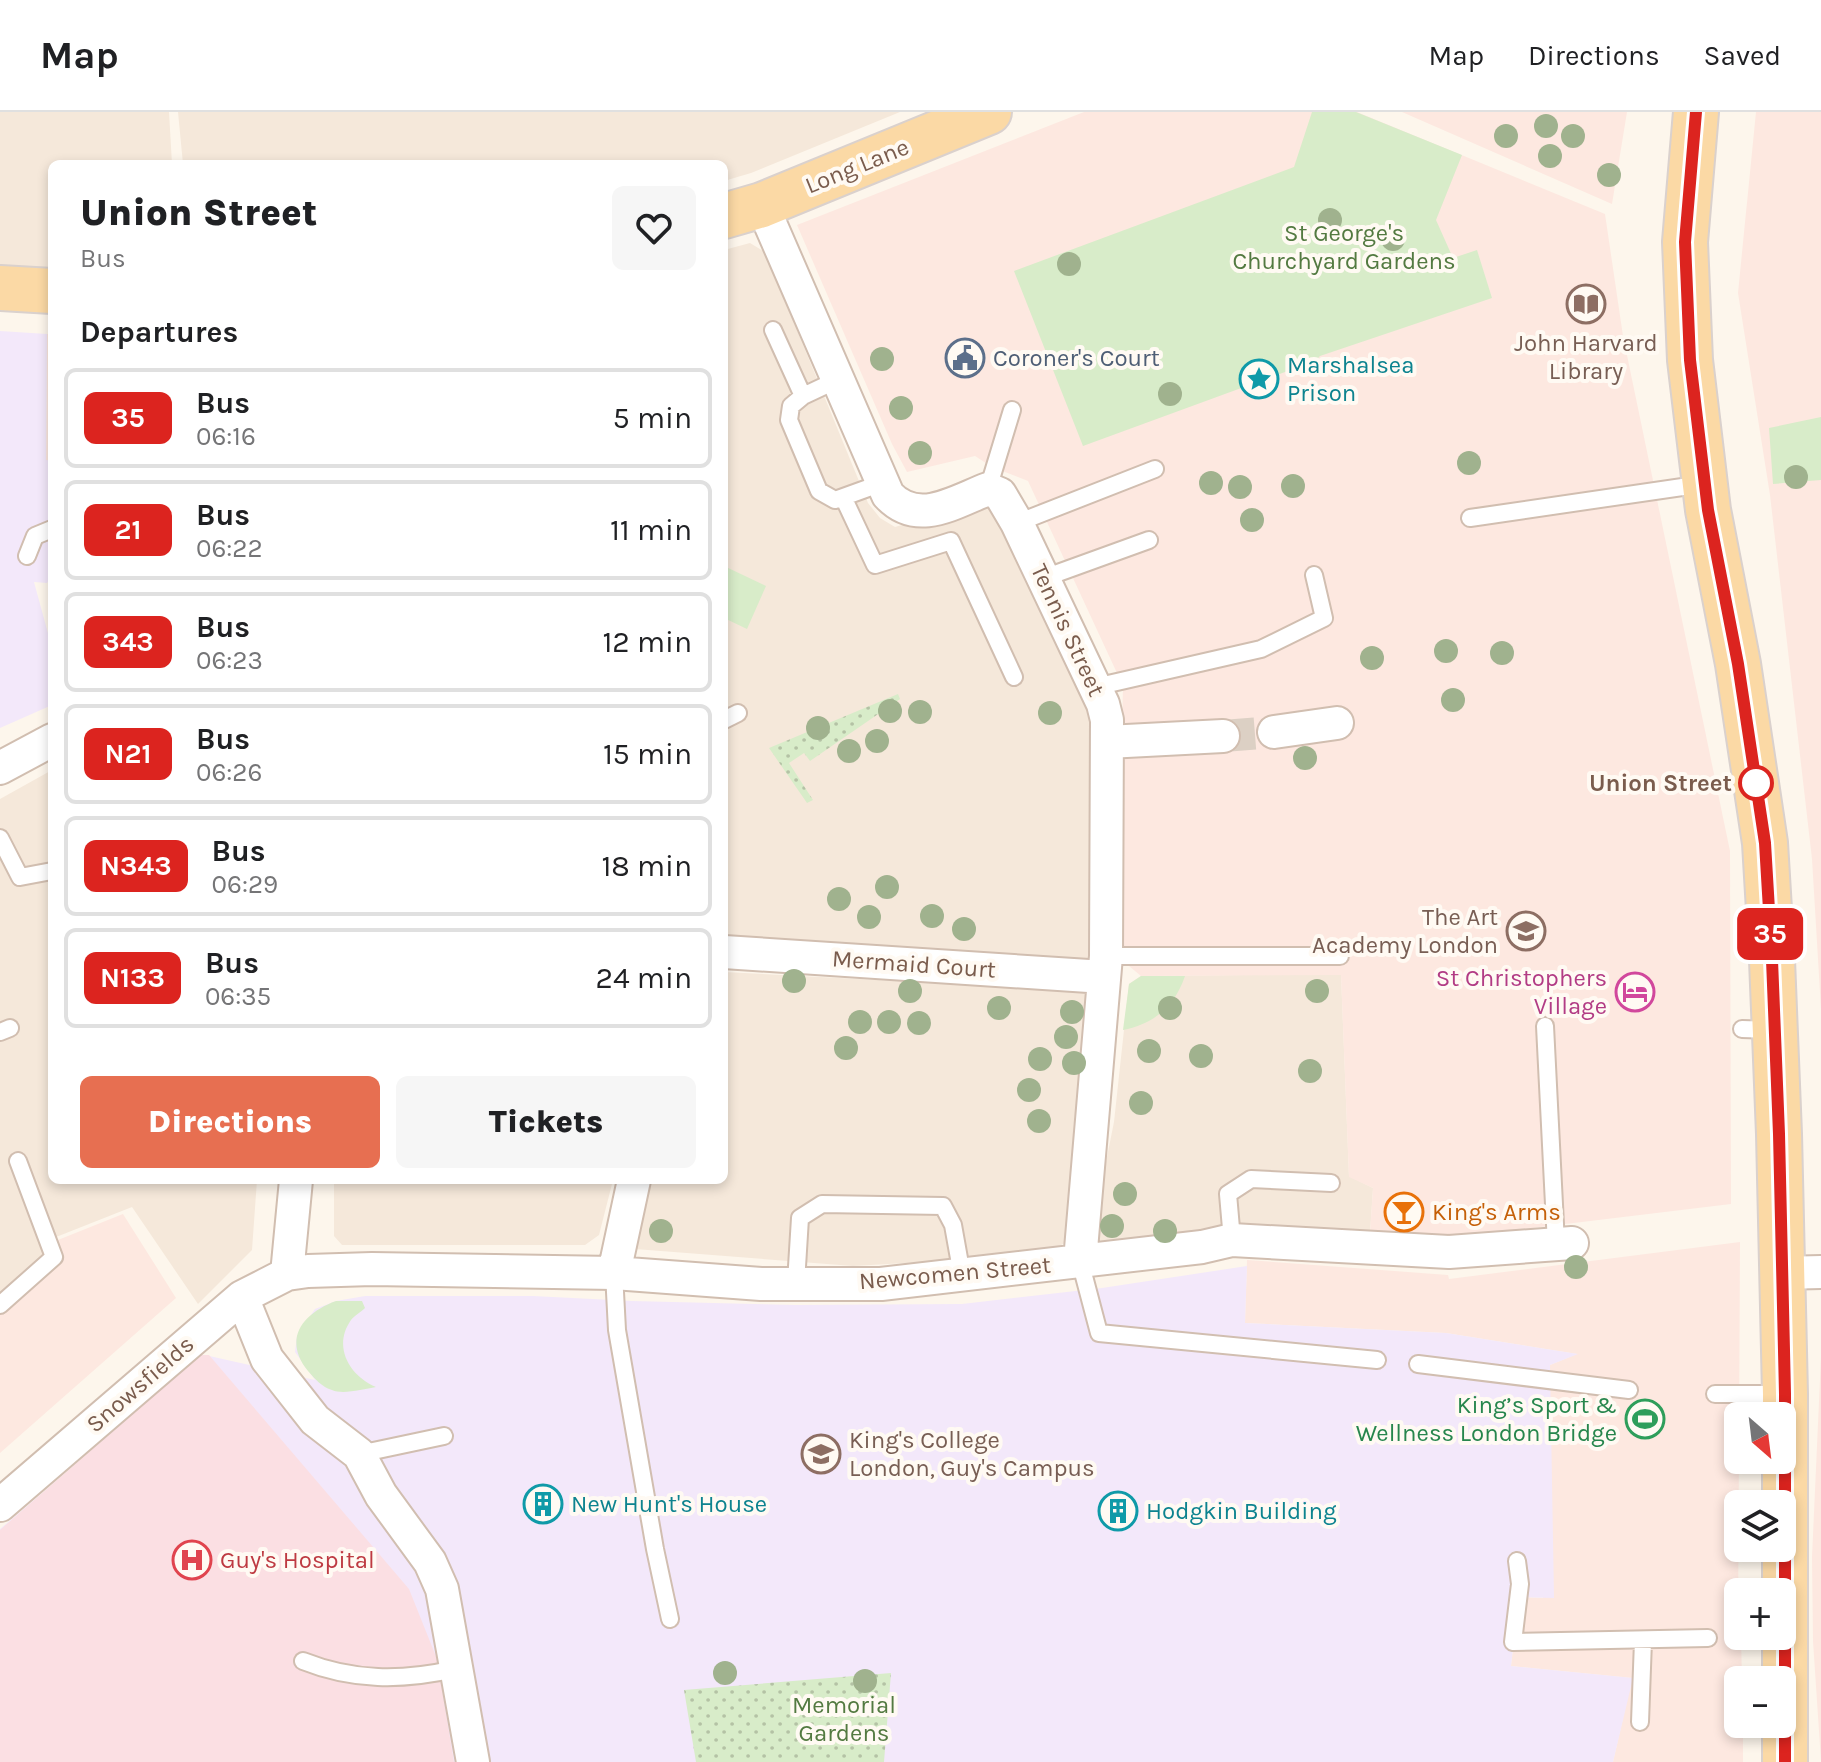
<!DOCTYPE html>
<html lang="en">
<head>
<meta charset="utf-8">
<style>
	body { margin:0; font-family:Karla,sans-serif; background:#f6f6f6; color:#202124; height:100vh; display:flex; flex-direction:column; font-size:30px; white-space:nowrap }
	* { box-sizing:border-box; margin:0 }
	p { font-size:26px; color:#757577 }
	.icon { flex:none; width:44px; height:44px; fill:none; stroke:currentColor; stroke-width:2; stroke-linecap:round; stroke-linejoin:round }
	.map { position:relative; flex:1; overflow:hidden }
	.panel { position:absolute; left:48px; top:48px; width:680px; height:1024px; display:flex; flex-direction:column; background:#fff; border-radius:12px; box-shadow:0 4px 12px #0003 }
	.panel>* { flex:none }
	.badge { padding:0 16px; border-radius:12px; font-size:28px; line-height:52px }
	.needle { width:52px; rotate:152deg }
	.tools { position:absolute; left:1724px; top:1290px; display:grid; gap:16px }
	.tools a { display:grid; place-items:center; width:72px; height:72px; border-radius:12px; background:#fff; box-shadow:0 4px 12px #0003; font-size:40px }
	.map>.badge { position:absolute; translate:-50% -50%; box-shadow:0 0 0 4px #fff }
	h2 { padding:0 32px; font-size:30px; line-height:72px }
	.round { display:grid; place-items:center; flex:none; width:84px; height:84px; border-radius:12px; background:#f6f6f6 }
	.overview { display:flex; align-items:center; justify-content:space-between; height:136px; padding:0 32px }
	h1 { font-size:38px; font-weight:800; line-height:60px }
	.button { display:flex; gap:16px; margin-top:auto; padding:16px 32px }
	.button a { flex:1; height:92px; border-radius:12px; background:#e76f51; color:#fff; font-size:32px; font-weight:800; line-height:92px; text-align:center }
	.button a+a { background:#f6f6f6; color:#202124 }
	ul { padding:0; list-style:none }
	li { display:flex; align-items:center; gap:24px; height:100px; margin:0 16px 12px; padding:0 16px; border:4px solid #e0e0e0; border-radius:12px }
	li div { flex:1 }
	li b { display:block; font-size:30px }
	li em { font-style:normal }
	li .badge { min-width:88px; font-weight:700; text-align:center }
	header { display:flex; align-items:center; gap:48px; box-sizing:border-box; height:112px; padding:0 40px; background:#fff; border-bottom:2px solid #e0e0e0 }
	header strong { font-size:38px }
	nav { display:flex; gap:44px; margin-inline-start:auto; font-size:28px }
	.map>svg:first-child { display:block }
	.residential { fill:#f5e8da }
	.commercial { fill:#fde8e0 }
	.education { fill:#f3e8fa }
	.medical { fill:#fbdfe3 }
	.green { fill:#d8ecc9 }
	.garden { fill:url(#garden-dots) }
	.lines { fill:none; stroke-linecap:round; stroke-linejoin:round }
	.minor-tunnel { stroke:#dcd0c4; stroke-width:32; stroke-dasharray:32 16; stroke-linecap:butt }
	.service-casing { stroke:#d1beb0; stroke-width:20 }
	.minor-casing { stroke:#d1beb0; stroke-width:36 }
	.primary-casing { stroke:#dad1cd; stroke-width:48 }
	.service { stroke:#fff; stroke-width:16 }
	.minor { stroke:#fff; stroke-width:32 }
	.primary { stroke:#fbd9a5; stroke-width:44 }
	.tree { fill:#a0b28e }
	.line-casing { stroke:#fff; stroke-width:18 }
	.line { stroke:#dc241f; stroke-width:12 }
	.stop-dot { fill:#fff; stroke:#dc241f; stroke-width:4 }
	.labels { text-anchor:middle; stroke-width:8; stroke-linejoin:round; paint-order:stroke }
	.street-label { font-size:24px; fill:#7a5c4d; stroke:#fffaf3 }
	.park-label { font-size:24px; fill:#537a41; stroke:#fffaf3 }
	.education-label { font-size:24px; fill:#785e54; stroke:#fffaf3 }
	.service-label { font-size:24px; fill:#4e5e75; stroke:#fffaf3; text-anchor:start }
	.culture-label { font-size:24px; fill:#0d838f; stroke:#fffaf3; text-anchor:start }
	.stop-label { font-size:24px; font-weight:bold; fill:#7a5c4d; stroke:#fffaf3; text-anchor:end }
	.hotel-label { font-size:24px; fill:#b23c85; stroke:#fffaf3; text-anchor:end }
	.food-label { font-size:24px; fill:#c56008; stroke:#fffaf3; text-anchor:start }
	.leisure-label { font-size:24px; fill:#27864d; stroke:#fffaf3; text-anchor:end }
	.health-label { font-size:24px; fill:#be3a42; stroke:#fffaf3; text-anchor:start }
</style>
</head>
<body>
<header>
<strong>Map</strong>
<nav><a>Map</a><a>Directions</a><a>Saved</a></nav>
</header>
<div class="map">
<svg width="1821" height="1650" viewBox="0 0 1821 1650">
	<defs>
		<pattern id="garden-dots" width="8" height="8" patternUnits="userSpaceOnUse" patternTransform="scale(2)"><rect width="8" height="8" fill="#d8ecc9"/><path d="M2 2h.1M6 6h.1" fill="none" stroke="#b4c2a5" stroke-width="1.8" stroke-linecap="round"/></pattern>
	</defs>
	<rect width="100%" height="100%" fill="#fdf6ec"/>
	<path class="residential" d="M0 0H169L172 52H52V162L0 157Z
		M178 0H900L751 61 724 69V52H183Z
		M750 131 765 140 868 391 880 406 895 415 987 388 998 402 1094 598 1095 844 1090 847 724 830V138Z
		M52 658V1068H257L252 1138 198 1192 132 1095 46 1129 51 1143 0 1183V687Z
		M724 860 1090 879 1074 1010 1067 1130 1057 1135 976 1147 853 1154 635 1137 649 1068H724Z
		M1341 862 1349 1064 1373 1076 1370 1121 1104 1135 1092 1120 1114 1010 1129 872 1141 864Z
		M334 1068H613L599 1123 585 1133H342L334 1124Z"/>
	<path class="commercial" d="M1084 0H1357L1605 102 1623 224 1730 739 1731 1092 1441 1127 1370 1121 1373 1076 1349 1065 1341 863 1141 864 1117 844 1123 574 1028 369 992 355 975 344 907 360 892 332 797 113Z
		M1402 0H1627L1612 92Z
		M1756 0H1821V897L1812 747 1770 383 1738 181Z
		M47 222H52V349H46Z
		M123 1102 176 1186 0 1341V1199L58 1146 53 1130Z
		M1740 1130 1738 1524H1741L1742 1568H1738V1612H1743V1650H1613L1632 1566 1511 1554 1519 1485 1543 1486 1550 1253 1577 1242 1446 1221 1245 1211 1247 1148 1448 1163 1449 1167Z
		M1821 1245V1649L1813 1529 1812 1445Z"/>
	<path class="education" d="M0 219 47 222 46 348 52 349V462L47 471 34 470 52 536V593L0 616Z
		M1247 1154 1245 1211 1446 1221 1578 1242 1550 1253 1554 1486 1519 1485 1511 1554 1633 1566 1613 1650H0V1417L205 1243 315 1268 295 1240 297 1224 315 1197 336 1189 365 1184H533L632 1189 796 1193 962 1192 1102 1176Z"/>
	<path class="medical" d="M200 1243H209L409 1477 437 1547 454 1650H0V1418Z"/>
	<path class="green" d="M1312 0H1356L1462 43 1436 108 1453 146 1477 138 1492 186 1320 244 1315 249 1083 334 1014 159 1294 55Z
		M1821 305V368L1773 372 1769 316Z
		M724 454 766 474 747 517 724 506Z
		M1141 864H1185C1175 894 1154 912 1123 918L1129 872Z
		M336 1189H362L365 1196C361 1200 354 1204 351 1208 332 1235 350 1264 376 1275 363 1277 343 1283 332 1278 322 1275 315 1267 308 1259 282 1227 303 1201 336 1189Z"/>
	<path class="garden" d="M898 582 900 587 810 649 804 641 789 651 813 688 807 691 769 636Z
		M891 1561 884 1650H696L684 1578Z"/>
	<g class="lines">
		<path class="minor-tunnel" d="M1223 624 1274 620"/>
		<g class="service-casing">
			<path id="service" d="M773 218 803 284
				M837 268 803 284 791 294 789 308 819 379 835 388 882 371
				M988 377 1012 298
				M844 387 875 453 951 429 1014 565
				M1470 406 1703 372
				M1017 411 1155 357
				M27 444 35 424 52 417
				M1044 466 1149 428
				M1095 575 1261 537 1324 506 1314 463
				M724 608 738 601
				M0 726 20 765 52 759
				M1106 844H1340
				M1545 914 1556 1132
				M1742 917 1772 918
				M0 920 10 916
				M1232 1128 1228 1082 1251 1067 1331 1071
				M1080 1149 1099 1221 1377 1248
				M614 1161 617 1218 655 1437 670 1507
				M796 1171 800 1106 822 1092 943 1094 953 1113 962 1163
				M0 1193 54 1145 18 1049
				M1418 1252 1629 1278
				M1715 1282H1785
				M359 1342 444 1324
				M1517 1449 1520 1472 1513 1530 1708 1526
				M1739 1525 1757 1524
				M303 1549C353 1569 402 1569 455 1557
				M1640 1610 1643 1529"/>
		</g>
		<g class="minor-casing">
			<path id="minor" d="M762 93 888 383C918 415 954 390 988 377L1000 382 1017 411 1103 592 1107 608 1106 844 1080 1149
				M1274 620 1337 611
				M1107 630 1223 624
				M0 656 52 628
				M724 840 1104 865
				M614 1161 634 1068
				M1781 1161 1821 1160
				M287 1162 296 1068
				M242 1185 267 1247 315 1308 359 1342 381 1383 430 1450 442 1477 473 1650
				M0 1393 242 1185 287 1162 308 1159 372 1157 614 1161 761 1172H881L1202 1135 1232 1128 1449 1140 1572 1131"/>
		</g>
		<g class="primary-casing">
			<path id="primary" d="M1696 0 1685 130 1690 248 1708 398 1738 552 1765 731 1772 848 1779 1022 1785 1282V1650
				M724 104 762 93 989 0
				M0 176 52 179"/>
		</g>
		<use href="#service" class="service"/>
		<use href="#minor" class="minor"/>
		<use href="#primary" class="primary"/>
	</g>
	<g class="tree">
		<circle cx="1546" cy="14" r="12"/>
		<circle cx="1506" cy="24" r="12"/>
		<circle cx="1573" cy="24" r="12"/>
		<circle cx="1550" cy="44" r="12"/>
		<circle cx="1609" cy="63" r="12"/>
		<circle cx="1330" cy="108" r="12"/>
		<circle cx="1393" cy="127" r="12"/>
		<circle cx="1069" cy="152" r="12"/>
		<circle cx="882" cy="247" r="12"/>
		<circle cx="1170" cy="282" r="12"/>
		<circle cx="901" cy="296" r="12"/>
		<circle cx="920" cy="341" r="12"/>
		<circle cx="1469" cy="351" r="12"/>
		<circle cx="1796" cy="365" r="12"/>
		<circle cx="1211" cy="371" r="12"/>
		<circle cx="1293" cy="374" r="12"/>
		<circle cx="1240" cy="375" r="12"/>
		<circle cx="1252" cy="408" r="12"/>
		<circle cx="1446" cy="539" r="12"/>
		<circle cx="1502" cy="541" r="12"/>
		<circle cx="1372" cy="546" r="12"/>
		<circle cx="1453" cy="588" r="12"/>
		<circle cx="890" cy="599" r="12"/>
		<circle cx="920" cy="600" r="12"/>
		<circle cx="1050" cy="601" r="12"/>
		<circle cx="818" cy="616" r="12"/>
		<circle cx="877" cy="629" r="12"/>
		<circle cx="849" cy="639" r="12"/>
		<circle cx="1305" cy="646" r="12"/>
		<circle cx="887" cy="775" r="12"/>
		<circle cx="839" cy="787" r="12"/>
		<circle cx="932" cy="804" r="12"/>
		<circle cx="869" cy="805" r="12"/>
		<circle cx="964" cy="817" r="12"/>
		<circle cx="794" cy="869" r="12"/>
		<circle cx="910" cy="879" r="12"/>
		<circle cx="1317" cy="879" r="12"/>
		<circle cx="999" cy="896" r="12"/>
		<circle cx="1170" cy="896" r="12"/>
		<circle cx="1072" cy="900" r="12"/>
		<circle cx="860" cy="910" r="12"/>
		<circle cx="889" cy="910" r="12"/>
		<circle cx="919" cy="911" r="12"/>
		<circle cx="1066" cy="925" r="12"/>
		<circle cx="846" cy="936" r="12"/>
		<circle cx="1149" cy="939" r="12"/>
		<circle cx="1201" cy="944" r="12"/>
		<circle cx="1040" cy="947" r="12"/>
		<circle cx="1074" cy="951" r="12"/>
		<circle cx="1310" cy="959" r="12"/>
		<circle cx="1029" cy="978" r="12"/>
		<circle cx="1141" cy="991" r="12"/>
		<circle cx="1039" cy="1009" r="12"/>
		<circle cx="1125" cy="1082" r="12"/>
		<circle cx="1112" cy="1114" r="12"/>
		<circle cx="661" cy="1119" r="12"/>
		<circle cx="1165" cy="1119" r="12"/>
		<circle cx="1576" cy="1155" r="12"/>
		<circle cx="725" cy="1561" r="12"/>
		<circle cx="865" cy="1569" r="12"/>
	</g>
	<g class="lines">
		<g class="line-casing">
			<path id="line" d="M1696 0 1685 130 1690 248 1708 398 1738 552 1765 731 1772 848 1779 1022 1785 1282V1650"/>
		</g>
		<use href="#line" class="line"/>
	</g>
	<defs>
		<g id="library-ring" transform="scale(2)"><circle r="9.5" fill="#fffaf3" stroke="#8d6e63" stroke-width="1.5"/><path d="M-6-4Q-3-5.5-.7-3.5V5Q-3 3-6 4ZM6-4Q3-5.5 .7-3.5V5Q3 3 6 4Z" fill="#8d6e63"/></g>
		<g id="civic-ring" transform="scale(2)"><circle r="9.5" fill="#fffaf3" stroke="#5c6f8a" stroke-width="1.5"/><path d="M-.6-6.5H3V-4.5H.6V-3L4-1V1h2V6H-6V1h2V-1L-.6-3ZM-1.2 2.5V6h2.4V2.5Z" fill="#5c6f8a"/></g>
		<g id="sight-ring" transform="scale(2)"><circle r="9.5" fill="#fffaf3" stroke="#0f9aa8" stroke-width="1.5"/><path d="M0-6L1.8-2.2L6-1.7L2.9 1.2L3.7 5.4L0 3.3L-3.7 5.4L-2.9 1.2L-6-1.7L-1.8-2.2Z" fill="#0f9aa8"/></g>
		<g id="university-ring" transform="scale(2)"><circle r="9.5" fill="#fffaf3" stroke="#8d6e63" stroke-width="1.5"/><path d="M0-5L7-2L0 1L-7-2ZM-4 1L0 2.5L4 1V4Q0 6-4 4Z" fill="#8d6e63"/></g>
		<g id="hotel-ring" transform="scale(2)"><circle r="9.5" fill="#fffaf3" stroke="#d1479c" stroke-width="1.5"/><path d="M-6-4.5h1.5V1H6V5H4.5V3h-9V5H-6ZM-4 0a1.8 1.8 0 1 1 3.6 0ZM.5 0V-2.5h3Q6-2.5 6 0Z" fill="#d1479c"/></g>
		<g id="bar-ring" transform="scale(2)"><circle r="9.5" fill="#fffaf3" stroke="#e8710a" stroke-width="1.5"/><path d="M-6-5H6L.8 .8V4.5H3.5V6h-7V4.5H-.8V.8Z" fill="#e8710a"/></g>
		<g id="stadium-ring" transform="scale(2)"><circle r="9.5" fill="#fffaf3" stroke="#2e9e5b" stroke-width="1.5"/><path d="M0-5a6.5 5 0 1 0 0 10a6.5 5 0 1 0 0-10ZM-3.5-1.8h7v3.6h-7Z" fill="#2e9e5b"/></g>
		<g id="building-ring" transform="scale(2)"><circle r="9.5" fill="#fffaf3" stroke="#0f9aa8" stroke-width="1.5"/><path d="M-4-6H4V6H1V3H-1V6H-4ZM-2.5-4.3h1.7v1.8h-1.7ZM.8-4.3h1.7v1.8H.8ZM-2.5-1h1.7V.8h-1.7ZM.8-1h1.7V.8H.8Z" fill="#0f9aa8"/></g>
		<g id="hospital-ring" transform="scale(2)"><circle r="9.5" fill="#fffaf3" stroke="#e0444e" stroke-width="1.5"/><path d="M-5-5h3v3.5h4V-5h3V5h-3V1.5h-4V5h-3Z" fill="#e0444e"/></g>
	</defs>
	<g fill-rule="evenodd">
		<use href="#library-ring" x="1586" y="192"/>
		<use href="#civic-ring" x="965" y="246"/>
		<use href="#sight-ring" x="1259" y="267"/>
		<use href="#university-ring" x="1526" y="819"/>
		<use href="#hotel-ring" x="1635" y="880"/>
		<use href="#bar-ring" x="1404" y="1100"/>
		<use href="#stadium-ring" x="1645" y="1307"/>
		<use href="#university-ring" x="821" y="1342"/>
		<use href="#building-ring" x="543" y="1392"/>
		<use href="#building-ring" x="1118" y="1399"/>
		<use href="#hospital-ring" x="192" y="1448"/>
	</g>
	<circle class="stop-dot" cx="1756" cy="671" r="16"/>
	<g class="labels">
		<g class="street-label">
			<text transform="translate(857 54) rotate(-22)" y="8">Long Lane</text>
			<text transform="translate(1068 518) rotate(65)" y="8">Tennis Street</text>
			<text transform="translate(914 852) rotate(4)" y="8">Mermaid Court</text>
			<text transform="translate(955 1161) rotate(-5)" y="8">Newcomen Street</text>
			<text transform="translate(140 1272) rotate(-41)" y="8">Snowsfields</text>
		</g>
		<g class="park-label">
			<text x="1344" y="129">St George's<tspan x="1344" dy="28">Churchyard Gardens</tspan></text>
			<text x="844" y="1601">Memorial<tspan x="844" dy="28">Gardens</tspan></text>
		</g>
		<g class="education-label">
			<text x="1586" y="239">John Harvard<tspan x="1586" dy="28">Library</tspan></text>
			<text x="1498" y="813" text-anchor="end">The Art<tspan x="1498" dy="28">Academy London</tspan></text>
			<text x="849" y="1336" text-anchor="start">King's College<tspan x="849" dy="28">London, Guy's Campus</tspan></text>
		</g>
		<g class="service-label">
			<text x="993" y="254">Coroner's Court</text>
		</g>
		<g class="culture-label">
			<text x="1287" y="261">Marshalsea<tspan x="1287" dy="28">Prison</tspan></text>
			<text x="571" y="1400">New Hunt's House</text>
			<text x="1146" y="1407">Hodgkin Building</text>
		</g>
		<g class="stop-label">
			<text x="1732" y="679">Union Street</text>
		</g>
		<g class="hotel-label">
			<text x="1607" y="874">St Christophers<tspan x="1607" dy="28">Village</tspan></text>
		</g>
		<g class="food-label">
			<text x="1432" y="1108">King's Arms</text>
		</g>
		<g class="leisure-label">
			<text x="1617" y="1301">King’s Sport &amp;<tspan x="1617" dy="28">Wellness London Bridge</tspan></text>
		</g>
		<g class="health-label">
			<text x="220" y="1456">Guy's Hospital</text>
		</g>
	</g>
</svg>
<div class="tools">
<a><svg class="needle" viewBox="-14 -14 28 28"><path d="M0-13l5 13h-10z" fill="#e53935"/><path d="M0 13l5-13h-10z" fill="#757577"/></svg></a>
<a><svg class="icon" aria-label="layers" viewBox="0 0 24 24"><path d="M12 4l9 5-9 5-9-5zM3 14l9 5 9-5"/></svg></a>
<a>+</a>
<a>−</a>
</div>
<b class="badge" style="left:1770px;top:822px;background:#dc241f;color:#fff">35</b>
<section class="panel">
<div class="overview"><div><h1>Union Street</h1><p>Bus</p></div><a class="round"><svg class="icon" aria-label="heart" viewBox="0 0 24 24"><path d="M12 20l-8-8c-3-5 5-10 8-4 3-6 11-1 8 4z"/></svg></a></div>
<h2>Departures</h2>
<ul>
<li><span class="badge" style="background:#dc241f;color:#fff">35</span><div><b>Bus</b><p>06:16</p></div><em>5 min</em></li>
<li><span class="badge" style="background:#dc241f;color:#fff">21</span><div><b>Bus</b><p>06:22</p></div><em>11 min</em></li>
<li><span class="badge" style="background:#dc241f;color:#fff">343</span><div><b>Bus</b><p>06:23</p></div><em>12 min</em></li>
<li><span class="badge" style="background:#dc241f;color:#fff">N21</span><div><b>Bus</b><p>06:26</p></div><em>15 min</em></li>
<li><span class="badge" style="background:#dc241f;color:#fff">N343</span><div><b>Bus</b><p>06:29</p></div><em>18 min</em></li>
<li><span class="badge" style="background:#dc241f;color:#fff">N133</span><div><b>Bus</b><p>06:35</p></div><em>24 min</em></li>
</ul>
<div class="button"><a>Directions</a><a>Tickets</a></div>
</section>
</div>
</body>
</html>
